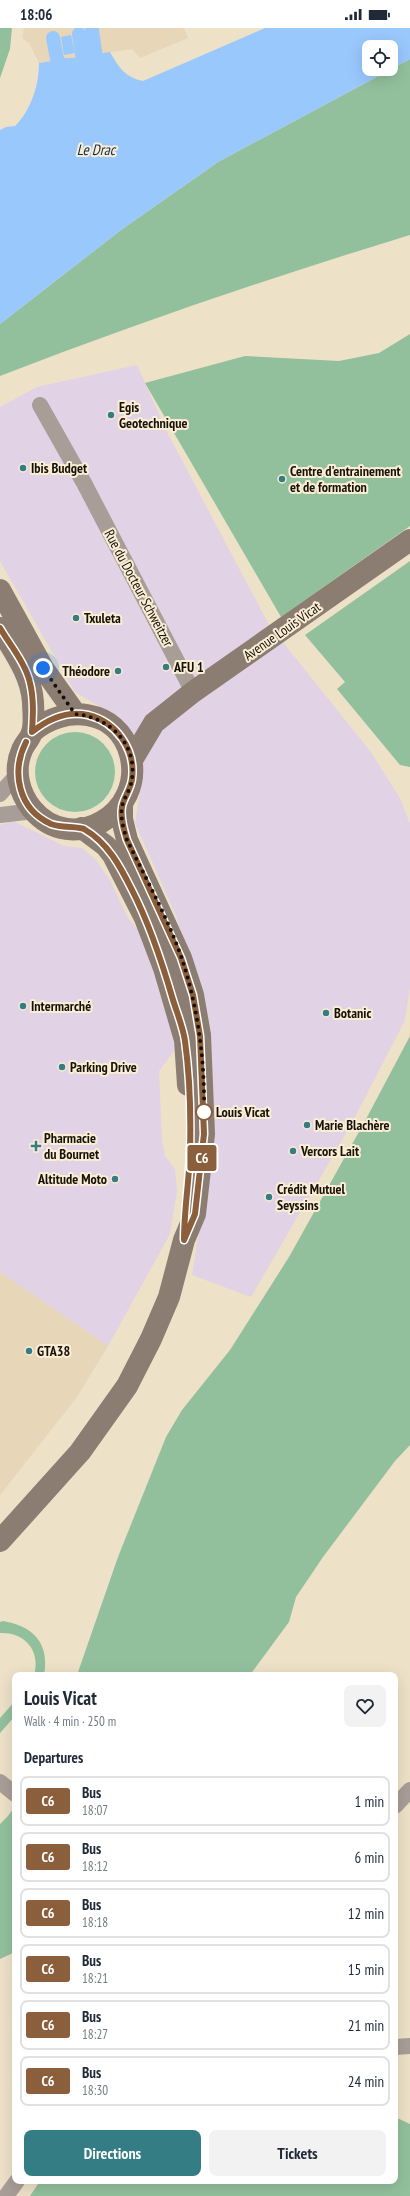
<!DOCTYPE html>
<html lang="en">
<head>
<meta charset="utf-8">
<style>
	body { margin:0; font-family:"PT Sans Narrow",sans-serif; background:#f2f2f3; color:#1f2937; height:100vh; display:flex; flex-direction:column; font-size:15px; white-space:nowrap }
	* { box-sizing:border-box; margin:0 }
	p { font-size:13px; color:#747a83 }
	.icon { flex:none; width:22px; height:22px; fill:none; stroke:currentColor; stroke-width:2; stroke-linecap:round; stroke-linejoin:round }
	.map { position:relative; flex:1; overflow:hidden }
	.side { position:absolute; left:12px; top:1644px; width:386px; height:512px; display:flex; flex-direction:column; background:#fff; border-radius:8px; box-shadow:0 4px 16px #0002 }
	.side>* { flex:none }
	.badge { padding:0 8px; border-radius:3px; font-size:14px; line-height:26px }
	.controls { position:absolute; left:362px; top:12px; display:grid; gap:8px }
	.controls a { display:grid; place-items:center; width:36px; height:36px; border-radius:8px; background:#fff; box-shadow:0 4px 16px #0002; font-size:20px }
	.you { position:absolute; width:20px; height:20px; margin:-10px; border:3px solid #fff; border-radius:50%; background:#1a73e8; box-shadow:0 0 0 6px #1a73e833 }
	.map>.badge { position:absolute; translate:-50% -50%; box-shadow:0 0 0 2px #fff }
	h2 { padding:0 12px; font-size:15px; line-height:36px }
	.round { display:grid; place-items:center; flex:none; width:42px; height:42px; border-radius:8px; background:#f2f2f3 }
	.overview { display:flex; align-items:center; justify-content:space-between; height:68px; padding:0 12px }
	h1 { font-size:19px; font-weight:600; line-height:30px }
	.action { display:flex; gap:8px; margin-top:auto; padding:8px 12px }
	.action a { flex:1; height:46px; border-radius:8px; background:#357d84; color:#fff; font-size:16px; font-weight:600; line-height:46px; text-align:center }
	.action a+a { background:#f2f2f3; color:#1f2937 }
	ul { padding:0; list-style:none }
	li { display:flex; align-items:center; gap:12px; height:50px; margin:0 8px 6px; padding:0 4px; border:2px solid #e0e1e3; border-radius:8px }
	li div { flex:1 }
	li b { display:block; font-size:15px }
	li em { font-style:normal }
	li .badge { min-width:44px; font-weight:700; text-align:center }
	.status { display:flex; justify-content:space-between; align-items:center; height:28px; padding:0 20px; background:#fff; direction:ltr }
	.status svg { height:11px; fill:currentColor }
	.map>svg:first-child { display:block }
	.commercial { fill:#e1d2e5 }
	.built { fill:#e7d6b7 }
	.green { fill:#92c09d }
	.water { fill:#99c8fd; fill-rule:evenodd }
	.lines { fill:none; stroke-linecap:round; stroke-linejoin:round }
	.canal { stroke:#99c8fd; stroke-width:14 }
	.street { stroke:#a89e97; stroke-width:16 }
	.secondary { stroke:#8c7d72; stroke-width:22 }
	.line-casing { stroke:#fff; stroke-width:9 }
	.line { stroke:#8b5e3c; stroke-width:6 }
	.walk { stroke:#171209; stroke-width:4; stroke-dasharray:0 7.2 }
	.poi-dot { fill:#357d84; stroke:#fbeed5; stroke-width:1.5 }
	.stop-dot { fill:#fff; stroke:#8b5e3c; stroke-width:2 }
	.labels { text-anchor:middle; stroke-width:4; stroke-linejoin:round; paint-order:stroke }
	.poi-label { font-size:14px; font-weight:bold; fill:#171209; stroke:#fbeed5; text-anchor:start }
	.street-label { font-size:14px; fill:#171209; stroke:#fbeed5 }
	.stop-label { font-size:14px; font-weight:bold; fill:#171209; stroke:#fbeed5; text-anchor:start }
	.water-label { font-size:15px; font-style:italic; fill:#0a2c4d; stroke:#fbeed5 }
</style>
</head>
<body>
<div class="status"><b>18:06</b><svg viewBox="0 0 49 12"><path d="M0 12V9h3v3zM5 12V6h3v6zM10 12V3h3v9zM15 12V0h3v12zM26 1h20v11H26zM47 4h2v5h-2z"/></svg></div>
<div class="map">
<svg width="410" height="2168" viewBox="0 0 410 2168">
	<rect width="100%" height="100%" fill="#ede1c8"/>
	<path class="commercial" d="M137 337 167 404 269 597 370 723 400 770 410 796V958L405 992 353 1093 251 1269 192 1247 205 1166 206 1026 177 890 135 795 140 764 143 732 114 687 75 664 0 533V379L37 359Z
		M13 793 64 818 82 820 97 833 111 854 128 890 154 921 158 961 179 1016 159 1043 162 1112 165 1128 175 1141 177 1163 170 1206 108 1318 0 1244V797Z"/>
	<path class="built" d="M24 0H184L188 10 140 30 132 21 39 35 29 15 22 10Z
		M0 1244 108 1318 77 1369 0 1467Z"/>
	<path class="green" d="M0 0H12L10 21 0 50Z
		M410 31V207C272 249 135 296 0 348V296L121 202 218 134Z
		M410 306V498L281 589 145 355 245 328 339 333 379 325Z
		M410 533V739L400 737 337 661 345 654 305 607Z
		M35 744a40 40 0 1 1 80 0a40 40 0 1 1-80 0Z
		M410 1008V1417L395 1433 323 1529 296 1569 289 1594 250 1647H77L118 1529 166 1409 182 1382 230 1322 289 1229 365 1093Z
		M3 1593C33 1598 50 1615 44 1647H34C41 1623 25 1604 0 1605V1594Z
		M15 1673V1688L0 1705V1690Z
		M15 1778V1924L0 1931V1796L8 1788Z
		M395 2089 410 2096V2168H30L40 2153H395Z"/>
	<path class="water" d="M265 0H410V31L218 134 121 202 0 296V102L6 99 15 98C31 82 39 57 39 35L110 24C118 39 126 50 143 53ZM369 19H391V41H369Z
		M97 2 100 21 89 23 86 4Z
		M84 5 87 23 77 25 74 6Z
		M71 7 75 25 64 27 61 9Z
		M58 9 62 28 51 30 48 11Z"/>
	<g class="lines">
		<path class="canal" d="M53 10 58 36 78 39 96 30 92 3
			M76 45 83 32 79 6"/>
		<path class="street" d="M40 377 84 455 193 664
			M0 766 18 746
			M0 787 34 783
			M0 1754 15 1766
			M395 1778 410 1762
			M395 2019 410 2018
			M6 2168 17 2153"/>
		<path class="secondary" d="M0 562 43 640 75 685
			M0 600C14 624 31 646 33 674 33 682 35 696 32 704 31 710 24 716 22 722 13 742 19 765 32 781 72 829 146 785 130 726 117 680 64 676 32 704
			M132 732 154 695 193 664 410 512
			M82 800 106 818 113 827 145 890 164 940 185 1012 188 1057
			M0 1513 80 1424 127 1358 151 1311 169 1269 184 1212 195 1186 204 1106 200 1007 193 967 181 930 127 812 122 791V778"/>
	</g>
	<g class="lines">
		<g class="line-casing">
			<path id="line" d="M0 600C10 617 26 636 30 655 34 671 33 688 32 704 48 691 66 682 88 687 116 694 136 721 132 751 131 761 123 771 122 779 120 790 124 802 127 812L181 930 193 967 200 1008 204 1106 195 1186 184 1212C184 1183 189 1154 190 1125 191 1088 190 1049 185 1013 183 999 177 985 173 972 162 934 150 897 132 862 120 838 108 815 84 801 78 798 61 800 51 796 18 781 11 744 26 714"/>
		</g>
		<use href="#line" class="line"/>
		<path class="walk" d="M43 640 75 686C109 689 137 715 132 751 131 761 123 771 122 779 120 790 124 802 127 812 146 851 168 890 182 931 198 980 205 1033 204 1084"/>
	</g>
	<g class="poi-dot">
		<circle cx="111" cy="387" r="4"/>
		<circle cx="23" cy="440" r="4"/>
		<circle cx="282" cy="451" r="4"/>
		<circle cx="76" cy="590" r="4"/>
		<circle cx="166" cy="639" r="4"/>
		<circle cx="118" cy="643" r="4"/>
		<circle cx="23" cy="978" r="4"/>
		<circle cx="326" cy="985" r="4"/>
		<circle cx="62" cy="1039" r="4"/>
		<circle cx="307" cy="1097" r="4"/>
		<path d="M34 1112h4v4h4v4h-4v4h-4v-4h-4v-4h4z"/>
		<circle cx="293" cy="1123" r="4"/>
		<circle cx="115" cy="1151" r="4"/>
		<circle cx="269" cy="1169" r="4"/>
		<circle cx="29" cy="1323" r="4"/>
	</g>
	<circle class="stop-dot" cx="204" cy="1084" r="8"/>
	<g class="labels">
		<g class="poi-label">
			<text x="119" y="384">Egis<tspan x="119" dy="16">Geotechnique</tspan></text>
			<text x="31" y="445">Ibis Budget</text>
			<text x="290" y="448">Centre d'entrainement<tspan x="290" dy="16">et de formation</tspan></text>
			<text x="84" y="595">Txuleta</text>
			<text x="174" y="644">AFU 1</text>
			<text x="110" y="648" text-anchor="end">Théodore</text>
			<text x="31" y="983">Intermarché</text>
			<text x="334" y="990">Botanic</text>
			<text x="70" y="1044">Parking Drive</text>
			<text x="315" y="1102">Marie Blachère</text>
			<text x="44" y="1115">Pharmacie<tspan x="44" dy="16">du Bournet</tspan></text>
			<text x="301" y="1128">Vercors Lait</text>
			<text x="107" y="1156" text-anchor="end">Altitude Moto</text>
			<text x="277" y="1166">Crédit Mutuel<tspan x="277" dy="16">Seyssins</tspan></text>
			<text x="37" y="1328">GTA38</text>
		</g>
		<g class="street-label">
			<text transform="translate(139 560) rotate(62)" y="5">Rue du Docteur Schweitzer</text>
			<text transform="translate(282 603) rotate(-35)" y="5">Avenue Louis Vicat</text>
		</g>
		<g class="stop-label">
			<text x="216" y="1089">Louis Vicat</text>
		</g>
		<g class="water-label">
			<text x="96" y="127">Le Drac</text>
		</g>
	</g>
</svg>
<div class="controls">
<a><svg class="icon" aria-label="locate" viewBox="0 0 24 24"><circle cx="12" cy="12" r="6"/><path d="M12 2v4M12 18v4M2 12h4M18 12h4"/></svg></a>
</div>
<div class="you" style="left:43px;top:640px"></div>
<b class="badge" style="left:202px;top:1130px;background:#8b5e3c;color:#fff">C6</b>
<section class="side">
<div class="overview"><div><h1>Louis Vicat</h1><p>Walk · 4 min · 250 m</p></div><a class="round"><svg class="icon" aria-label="heart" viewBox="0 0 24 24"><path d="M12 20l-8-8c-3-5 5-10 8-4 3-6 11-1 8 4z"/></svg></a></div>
<h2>Departures</h2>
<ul>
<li><span class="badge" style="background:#8b5e3c;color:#fff">C6</span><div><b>Bus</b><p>18:07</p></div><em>1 min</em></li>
<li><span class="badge" style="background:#8b5e3c;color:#fff">C6</span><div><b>Bus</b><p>18:12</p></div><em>6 min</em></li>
<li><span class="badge" style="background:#8b5e3c;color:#fff">C6</span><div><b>Bus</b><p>18:18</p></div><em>12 min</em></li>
<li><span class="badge" style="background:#8b5e3c;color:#fff">C6</span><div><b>Bus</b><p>18:21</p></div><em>15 min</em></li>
<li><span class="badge" style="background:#8b5e3c;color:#fff">C6</span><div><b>Bus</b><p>18:27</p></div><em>21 min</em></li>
<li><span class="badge" style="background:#8b5e3c;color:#fff">C6</span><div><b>Bus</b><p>18:30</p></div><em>24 min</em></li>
</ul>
<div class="action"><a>Directions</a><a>Tickets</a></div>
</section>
</div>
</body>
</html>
